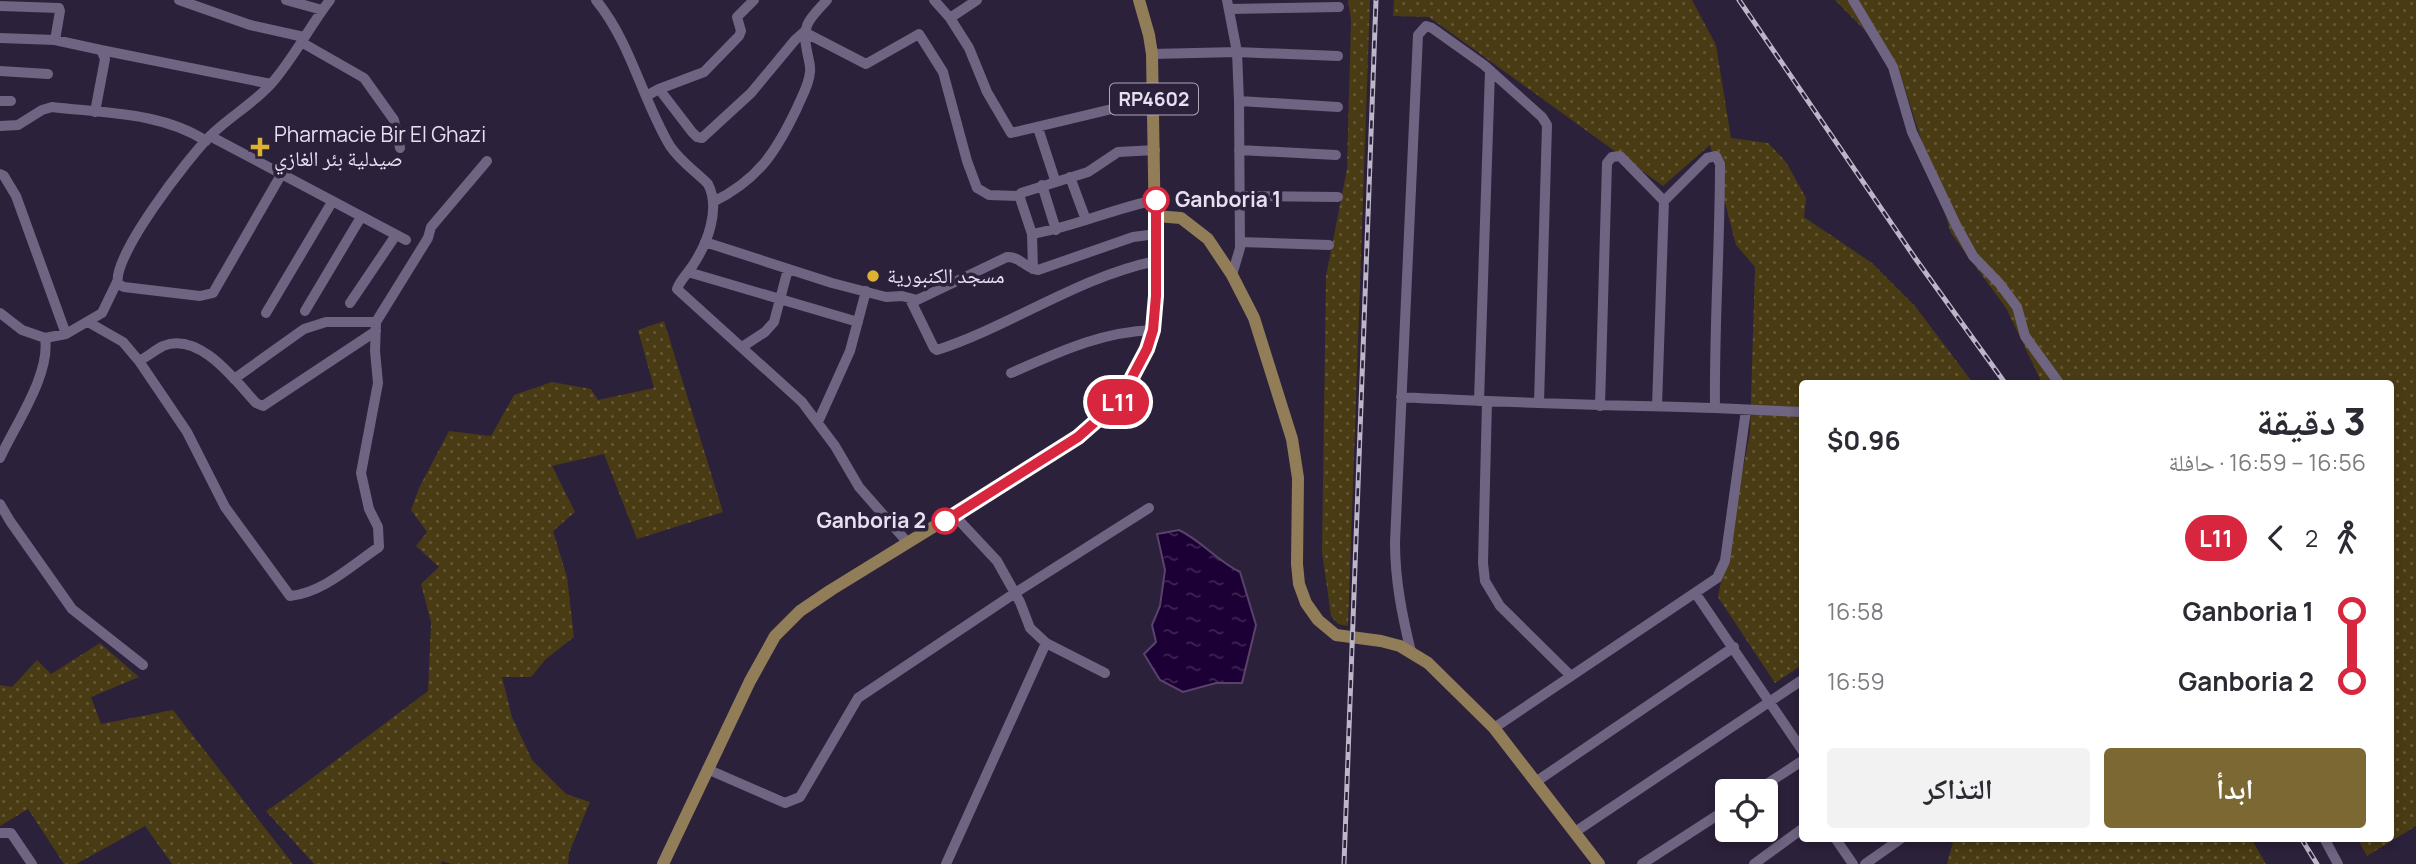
<!DOCTYPE html>
<html lang="ar">
<head>
<meta charset="utf-8">
<style>
	body { margin:0; font-family:Manrope,"Noto Naskh Arabic",sans-serif; background:#f2f2f3; color:#2b2b33; direction:rtl; height:100vh; display:flex; flex-direction:column; font-size:26px; white-space:nowrap }
	* { box-sizing:border-box; margin:0 }
	p { font-size:23px; color:#7c7c81 }
	.icon { flex:none; width:38px; height:38px; fill:none; stroke:currentColor; stroke-width:2; stroke-linecap:round; stroke-linejoin:round }
	.map { position:relative; flex:1; overflow:hidden; direction:ltr }
	.side { position:absolute; left:1799px; top:380px; width:595px; height:462px; display:flex; flex-direction:column; background:#fff; border-radius:7px; box-shadow:0 4px 10px #0003; direction:rtl }
	.side>* { flex:none }
	.badge { padding:0 14px; border-radius:23px; font-size:24px; line-height:46px }
	.tools { position:absolute; left:1715px; top:779px; display:grid; gap:14px }
	.tools a { display:grid; place-items:center; width:63px; height:63px; border-radius:7px; background:#fff; box-shadow:0 4px 10px #0003; font-size:35px }
	.map>.badge { position:absolute; translate:-50% -50%; box-shadow:0 0 0 4px #fff }
	.legs { display:flex; align-items:center; gap:10px; height:77px; padding:0 28px; font-size:23px }
	.legs p { margin-inline-start:auto }
	.head { display:flex; align-items:center; justify-content:space-between; height:119px; padding:0 28px }
	h1 { font-size:38px; font-weight:800; line-height:52px }
	.button { display:flex; gap:14px; margin-top:auto; padding:14px 28px }
	.button a { flex:1; height:80px; border-radius:7px; background:#7b6833; color:#fff; font-size:28px; font-weight:800; line-height:80px; text-align:center }
	.button a+a { background:#f2f2f3; color:#2b2b33 }
	ul { padding:0 28px; list-style:none }
	li { display:flex; align-items:center; gap:24px; height:70px; font-size:26px }
	li i { display:grid; place-items:center; width:10px; height:100%; margin:0 9px; background:currentColor }
	li i::after { content:''; width:18px; height:18px; margin:-9px; border:5px solid; border-radius:50%; background:#fff }
	li p { margin-inline-start:auto }
	li:first-child i { background:linear-gradient(#0000 50%,currentColor 0) }
	li:last-child i { background:linear-gradient(currentColor 50%,#0000 0) }
	.map>svg:first-child { display:block }
	.grass { fill:url(#grass-dots) }
	.water { fill:url(#water-ripples); stroke:#59436d; stroke-width:2 }
	.lines { fill:none; stroke-linecap:round; stroke-linejoin:round }
	.minor { stroke:#6f6481; stroke-width:10 }
	.major { stroke:#927d59; stroke-width:12 }
	.rail-casing { stroke:#bdb6c9; stroke-width:5 }
	.rail { stroke:#2b213a; stroke-width:2.5; stroke-dasharray:8; stroke-linecap:butt }
	.line-1-casing { stroke:#fff; stroke-width:16 }
	.line-1 { stroke:#d7263d; stroke-width:10 }
	.poi-dot { fill:#ddb233; stroke:#2b213a; stroke-width:2.5 }
	.stop-1-dot { fill:#fff; stroke:#d7263d; stroke-width:3.5 }
	.labels { text-anchor:middle; stroke-width:7; stroke-linejoin:round; paint-order:stroke }
	.shield { fill:#2b213a; stroke:#aea7ba; stroke-width:2 }
	.shield-label { font-size:19px; font-weight:bold; fill:#e6e0f1 }
	.poi-label { font-size:21px; fill:#e6e0f1; stroke:#2b213a; text-anchor:start }
	.stop-label { font-size:21px; font-weight:bold; fill:#e6e0f1; stroke:#2b213a; text-anchor:start }
</style>
</head>
<body>
<div class="map">
<svg width="2416" height="864" viewBox="0 0 2416 864">
	<defs>
		<pattern id="grass-dots" width="8" height="8" patternUnits="userSpaceOnUse" patternTransform="scale(1.75)"><rect width="8" height="8" fill="#493b13"/><path d="M2 2h.1M6 6h.1" fill="none" stroke="#635736" stroke-width="1.8" stroke-linecap="round"/></pattern>
		<pattern id="water-ripples" width="26" height="14" patternUnits="userSpaceOnUse" patternTransform="scale(1.75)"><rect width="26" height="14" fill="#1c0035"/><path d="M2 4q2-2 4 0t4 0M15 11q2-2 4 0t4 0" fill="none" stroke="#3d2553"/></pattern>
	</defs>
	<rect width="100%" height="100%" fill="#2b213a"/>
	<path class="grass" d="M1348 0H1370L1348 626 1338 624 1331 616 1322 552 1326 276 1347 169 1351 20Z
		M1394 0H1692L1716 45 1731 138 1768 143 1786 162 1806 198 1804 217 1872 263 1915 306 1973 383H1802V665L1775 683 1718 597 1750 433 1755 267 1736 245 1710 145 1663 186 1429 17 1393 16Z
		M1835 0H2416V826L2367 856 2357 838H2390V383H2042L2006 308 1951 233 1900 73 1890 56Z
		M664 321 723 512 637 539 604 454 552 466 575 512 553 531 567 577 574 637 546 659 531 677H502L512 717 532 760 566 794 590 802 569 853 568 864H451L442 861 441 864H314L266 811 291 794 428 691 431 622 421 584 439 567 416 546 427 532 411 510 419 488 449 431 491 436 514 395 552 382 591 389 598 400 654 388 638 330Z
		M100 643 139 677 91 697 101 724 173 710 293 864H172L145 826 76 864H64L28 809 0 826V685L12 687 37 660 51 674Z
		M1954 838H2251L2266 864H1947Z"/>
	<path class="water" d="M1179 530C1202 541 1217 561 1240 572L1256 625 1242 683H1216L1183 692 1160 680 1144 654 1156 642 1152 625 1160 606 1165 570 1157 534Z"/>
	<g class="lines">
		<path class="minor" d="M179 0 250 25 304 37
			M286 0 322 10
			M596 0C631 43 642 99 670 146 680 161 696 172 708 184 721 209 707 244 693 265 688 273 680 280 677 289L802 402 835 446 859 487 908 543
			M934 0 950 18
			M977 0 950 18 969 48 987 92 1011 133 1154 99
			M1227 0 1237 52 1239 101 1240 248 1232 275
			M1853 0 1893 67 1912 132 1956 225 1973 256 1999 283 2017 307 2025 336 2059 383
			M0 6 59 8 60 11 55 40
			M1229 9 1339 7
			M0 38 55 40 101 50 105 59 95 112
			M301 42 364 78 394 120 400 148
			M101 50 271 84
			M1152 54 1237 52 1338 56
			M0 71 48 74
			M659 89 704 72 739 36 741 31 737 17 754 0
			M646 96 659 89 692 132 697 137 702 138 751 93 795 40 804 32 866 64 919 34 943 72 967 161 977 188 989 195 1020 196
			M0 101H11
			M1239 101 1338 107
			M0 126 18 125 42 110 52 107C102 113 162 112 206 141
			M1038 128 1055 180
			M210 136 406 240
			M1239 150 1336 155
			M0 174 4 176 16 196 66 334
			M281 175 213 293 200 296 124 287 118 284C111 257 189 157 210 136 229 117 253 104 271 84 294 58 309 27 330 0
			M1070 177 1086 220
			M1042 185 1056 230
			M1239 196 1338 197
			M713 202C758 180 776 152 797 108 802 96 809 85 810 72 811 65 808 58 807 51 801 24 810 19 827 0
			M1032 234C1075 227 1114 208 1156 200
			M705 242 832 283 886 297 902 296 917 300 1007 257C1020 256 1026 269 1038 270L1133 237 1156 234
			M1240 242 1329 245
			M1033 269 1032 234 1020 198 1021 193 1088 172 1118 152 1155 150
			M688 272 858 322
			M910 299 934 348 937 350C1011 326 1078 277 1156 261
			M350 303 396 235
			M305 311 361 217
			M0 313 22 330 45 338C51 374 15 425 0 458
			M266 313 332 202
			M88 322 123 342 139 361 187 432 225 507 290 596C323 593 352 565 379 547L378 527 369 509 361 473 378 383 375 351 376 322 428 238 431 227 487 161
			M45 338 66 334 102 313 117 282
			M742 347 765 332 774 322 788 269
			M139 361C147 357 155 350 163 346 199 331 235 380 256 403L263 406 376 331
			M1011 373C1059 352 1100 332 1153 330
			M234 379 304 329 326 322H376
			M1401 397C1505 403 1610 405 1715 408 1714 327 1720 245 1720 164L1716 156 1707 158 1664 201 1620 156 1612 157 1607 163 1600 406
			M1479 401 1490 71
			M1487 402 1483 563 1485 581 1500 606 1571 676
			M1657 406 1664 201
			M1715 408 1802 412
			M818 422 850 351 866 291
			M0 504 10 521 72 609 143 665
			M954 515 997 561 1020 602 1030 628 1046 643 1105 673
			M1696 594 1802 750
			M1411 652C1402 615 1395 580 1395 542L1418 35 1426 26 1432 28 1484 65 1542 117 1547 125 1539 403
			M1494 728 1717 578 1725 561 1746 410
			M707 769 785 803 800 797 858 698 1015 593 1149 508
			M1537 781 1734 647
			M1756 791 1802 761
			M1575 832 1802 680
			M0 833H11L32 864
			M1835 838 1853 864
			M2324 838 2338 864
			M946 864 1046 643
			M1642 864 1727 809
			M1754 864 1802 829
			M1865 864 1902 838"/>
		<path class="major" d="M1156 216 1181 218 1208 239 1232 275 1254 318 1292 439 1298 478 1297 564 1299 584 1306 603 1318 620 1336 635 1381 641 1400 646 1428 663 1494 728 1599 864
			M663 864 750 681 775 636 800 611 831 590 1050 455 1102 418 1120 400 1147 349 1153 330 1156 296 1152 54 1149 35 1139 0"/>
		<g class="rail-casing">
			<path id="rail" d="M1739 0 1915 258 2005 383
				M2301 838 2317 864
				M1344 864 1376 0"/>
		</g>
		<use href="#rail" class="rail"/>
	</g>
	<g class="lines">
		<g class="line-1-casing">
			<path id="line-1" d="M945 521 1078 437 1120 400 1147 349 1153 330 1156 296V200"/>
		</g>
		<use href="#line-1" class="line-1"/>
	</g>
	<g class="poi-dot">
		<path d="M256.5 136.5h7v7h7v7h-7v7h-7v-7h-7v-7h7z"/>
		<circle cx="873" cy="276" r="7"/>
	</g>
	<g class="stop-1-dot">
		<circle cx="1156" cy="200" r="12"/>
		<circle cx="945" cy="521" r="12"/>
	</g>
	<g class="labels">
		<rect class="shield" x="1110" y="83.5" width="88" height="31" rx="5"/>
		<g class="shield-label">
			<text x="1154" y="106">RP4602</text>
		</g>
		<g class="poi-label">
			<text x="274" y="142">Pharmacie Bir El Ghazi<tspan x="274" dy="24">صيدلية بئر الغازي</tspan></text>
			<text x="887" y="283">مسجد الكنبورية</text>
		</g>
		<g class="stop-label">
			<text x="1175" y="207">Ganboria 1</text>
			<text x="926" y="528" text-anchor="end">Ganboria 2</text>
		</g>
	</g>
</svg>
<div class="tools">
<a><svg class="icon" aria-label="locate" viewBox="0 0 24 24"><circle cx="12" cy="12" r="6"/><path d="M12 2v4M12 18v4M2 12h4M18 12h4"/></svg></a>
</div>
<b class="badge" style="left:1118px;top:402px;background:#d7263d;color:#fff">L11</b>
<section class="side">
<div class="head"><div><h1>3 دقيقة</h1><p>16:56 – 16:59 · حافلة</p></div><b>$0.96</b></div>
<div class="legs"><svg class="icon" aria-label="walk" viewBox="0 0 24 24"><circle cx="13" cy="4" r="2"/><path d="M13 8l-2 6 4 7M11 14l-3 7M7 12l3-4h3l4 4"/></svg>2<svg class="icon" aria-label="back" viewBox="0 0 24 24"><path d="M15 5l-7 7 7 7"/></svg><b class="badge" style="background:#d7263d;color:#fff">L11</b></div>
<ul>
<li><i style="color:#d7263d"></i><b>Ganboria 1</b><p>16:58</p></li>
<li><i style="color:#d7263d"></i><b>Ganboria 2</b><p>16:59</p></li>
</ul>
<div class="button"><a>ابدأ</a><a>التذاكر</a></div>
</section>
</div>
</body>
</html>
